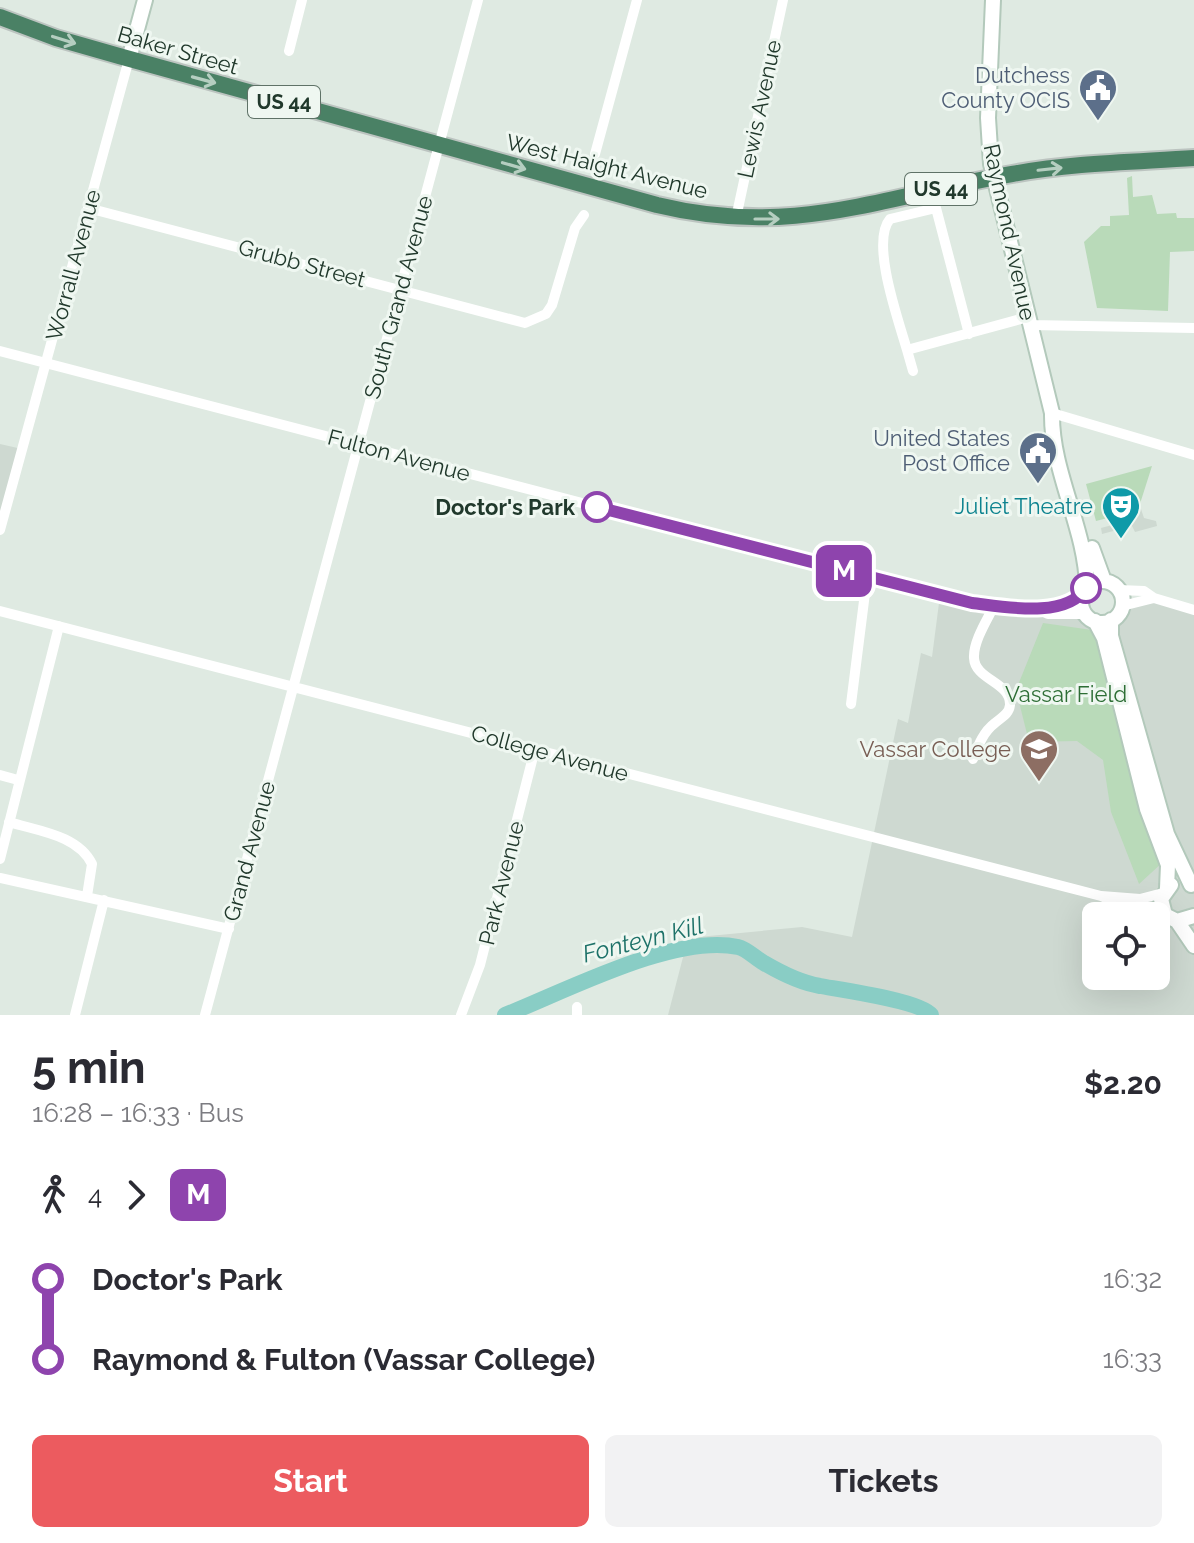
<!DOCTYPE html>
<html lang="en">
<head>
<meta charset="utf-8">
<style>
	body { margin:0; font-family:Raleway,sans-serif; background:#f2f2f3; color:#2b2b33; height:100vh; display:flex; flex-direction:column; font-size:30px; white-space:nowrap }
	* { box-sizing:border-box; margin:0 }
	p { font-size:26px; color:#7c7c81 }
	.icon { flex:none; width:44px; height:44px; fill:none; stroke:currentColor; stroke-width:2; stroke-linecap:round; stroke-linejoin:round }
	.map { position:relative; height:1015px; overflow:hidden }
	.side { display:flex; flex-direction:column; background:#fff; flex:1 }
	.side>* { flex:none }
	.badge { padding:0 16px; border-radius:12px; font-size:28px; line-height:52px }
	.controls { position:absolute; left:1082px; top:902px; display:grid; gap:16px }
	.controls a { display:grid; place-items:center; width:88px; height:88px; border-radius:12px; background:#fff; box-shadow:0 8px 32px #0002; font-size:40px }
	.map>.badge { position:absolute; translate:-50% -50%; box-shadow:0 0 0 4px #fff }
	.legs { display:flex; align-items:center; gap:12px; height:88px; padding:0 32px; font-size:26px }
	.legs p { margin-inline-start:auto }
	.headline { display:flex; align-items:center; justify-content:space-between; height:136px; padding:0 32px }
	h1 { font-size:44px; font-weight:700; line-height:60px }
	.action { display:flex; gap:16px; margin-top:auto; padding:16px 32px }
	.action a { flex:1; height:92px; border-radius:12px; background:#ec5b5f; color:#fff; font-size:32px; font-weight:700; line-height:92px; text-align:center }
	.action a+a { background:#f2f2f3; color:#2b2b33 }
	ul { padding:0 32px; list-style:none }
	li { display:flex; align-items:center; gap:28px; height:80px; font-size:30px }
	li i { display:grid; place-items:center; width:12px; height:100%; margin:0 10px; background:currentColor }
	li i::after { content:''; width:20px; height:20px; margin:-10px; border:6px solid; border-radius:50%; background:#fff }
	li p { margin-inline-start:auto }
	li:first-child i { background:linear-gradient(#0000 50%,currentColor 0) }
	li:last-child i { background:linear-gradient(currentColor 50%,#0000 0) }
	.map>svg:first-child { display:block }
	.built { fill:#ced9d1; fill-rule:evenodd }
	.green { fill:#b9dab9 }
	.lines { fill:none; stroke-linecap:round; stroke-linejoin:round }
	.river { stroke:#89cdc5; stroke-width:16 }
	.secondary-casing { stroke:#b3c9bb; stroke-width:18 }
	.trunk-casing { stroke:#bcc4c0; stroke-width:20 }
	.minor { stroke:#fff; stroke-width:10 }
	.secondary { stroke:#fff; stroke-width:14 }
	.trunk { stroke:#4a8165; stroke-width:16 }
	.oneway { stroke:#b5cec0 }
	.line-1-casing { stroke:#fff; stroke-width:18 }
	.line-1 { stroke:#8e44ad; stroke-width:12 }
	.stop-1-dot { fill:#fff; stroke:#8e44ad; stroke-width:4 }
	.labels { text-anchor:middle; stroke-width:6; stroke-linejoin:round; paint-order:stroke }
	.shield { fill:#eff7f1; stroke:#5f7267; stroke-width:2 }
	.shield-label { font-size:20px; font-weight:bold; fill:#21392c }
	.street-label { font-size:22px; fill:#21392c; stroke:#eff7f1 }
	.service-label { font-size:22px; fill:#4e5e75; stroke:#eff7f1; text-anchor:end }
	.culture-label { font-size:22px; fill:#0d838f; stroke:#eff7f1; text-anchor:end }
	.stop-label { font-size:22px; font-weight:bold; fill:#21392c; stroke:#eff7f1; text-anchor:end }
	.park-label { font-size:22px; fill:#2d6e35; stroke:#eff7f1 }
	.education-label { font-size:22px; fill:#785e54; stroke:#eff7f1; text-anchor:end }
	.water-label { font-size:24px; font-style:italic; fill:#1e7269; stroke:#eff7f1 }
</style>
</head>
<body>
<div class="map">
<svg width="1194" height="1015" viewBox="0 0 1194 1015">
	<rect width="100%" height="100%" fill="#dfeae2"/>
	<path class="built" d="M0 444 22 449 0 522Z
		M1141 509 1144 518 1156 521 1157 526 1135 532 1132 526 1102 534 1101 528 1131 520 1130 511Z
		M1152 600 1194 611V1015H668L688 938 802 927 852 937 898 719 908 723 921 653 932 657 939 603 1076 616 1107 623 1124 609ZM1096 916H1156V976H1096Z"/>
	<path class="green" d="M1132 176 1133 197 1152 195 1157 214 1176 213 1177 218H1194V251L1170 252 1168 311 1097 308 1084 242 1101 226H1110V216L1129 215 1127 178Z
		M1152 466 1138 510 1096 521 1086 484Z
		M1043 623 1092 630 1105 650 1163 862 1139 884 1111 812 1103 760 1077 741 1029 742 1016 690Z"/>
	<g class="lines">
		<path class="river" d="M505 1015C564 992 675 933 738 947 747 949 755 958 764 963 781 973 801 983 820 986 842 990 921 1001 931 1015"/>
		<g class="secondary-casing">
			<path id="secondary" d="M993 0 988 118 991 164 1052 413C1051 472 1086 528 1087 587
				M129 59 145 0
				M1092 548 1104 581
				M1081 602a21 21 0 1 1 42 0a21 21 0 1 1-42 0Z
				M1111 620V636L1167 834 1191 885
				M1095 621 1104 638 1147 809 1168 865 1167 888
				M1171 885 1161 899 1165 915 1177 921 1194 916
				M1177 921 1194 946"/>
		</g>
		<g class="trunk-casing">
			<path id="trunk" d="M0 17 56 38 119 56 657 205C793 238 881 197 1012 174 1071 163 1133 162 1194 158"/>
		</g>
		<path class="minor" d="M289 51 302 0
			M595 154 637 0
			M88 208 525 323 546 314 552 305 575 228 584 215
			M736 218 783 0
			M1030 325 1194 328
			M907 350C899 322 870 242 890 219L936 208 969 334
			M0 351 953 600C992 607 1045 617 1081 598
			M913 371 907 350 1028 317
			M1052 413 1194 455
			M0 530 129 59
			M1119 590 1144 591 1154 598 1122 606
			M1154 598 1194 610
			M1035 608 1048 614H1085
			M0 611 1101 896
			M851 704 867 577
			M973 759C978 746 983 732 995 723 1002 717 1009 714 1010 705 1011 682 975 680 974 658 973 642 987 620 994 606
			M0 775 18 780
			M9 822C38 831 78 835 92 864L87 896
			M0 859 59 626
			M0 878 229 929
			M1163 911 1117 903 1101 896 1140 899 1163 893
			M75 1015 104 900
			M205 1015 478 0
			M461 1015 480 965 535 749
			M577 1015V1007"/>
		<use href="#secondary" class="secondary"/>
		<use href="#trunk" class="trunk"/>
	</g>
	<defs><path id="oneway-shaft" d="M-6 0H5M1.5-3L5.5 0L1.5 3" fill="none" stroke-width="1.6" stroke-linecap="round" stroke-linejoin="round" transform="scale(2)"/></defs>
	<g class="oneway">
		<use href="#oneway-shaft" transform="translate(64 40) rotate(17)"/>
		<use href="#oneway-shaft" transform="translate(204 80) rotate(15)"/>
		<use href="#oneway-shaft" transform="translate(514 166) rotate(16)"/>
		<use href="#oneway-shaft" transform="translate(1050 169) rotate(-6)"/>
		<use href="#oneway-shaft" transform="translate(767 219)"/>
	</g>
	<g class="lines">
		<g class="line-1-casing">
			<path id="line-1" d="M597 507 972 603C1006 607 1066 619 1086 588"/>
		</g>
		<use href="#line-1" class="line-1"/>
	</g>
	<defs>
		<g id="civic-pin" transform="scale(2)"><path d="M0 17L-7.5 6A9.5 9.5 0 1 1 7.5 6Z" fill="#5c6f8a" stroke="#eff7f1"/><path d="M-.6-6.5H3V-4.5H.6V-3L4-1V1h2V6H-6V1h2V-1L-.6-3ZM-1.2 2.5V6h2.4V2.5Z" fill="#fff"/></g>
		<g id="theatre-pin" transform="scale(2)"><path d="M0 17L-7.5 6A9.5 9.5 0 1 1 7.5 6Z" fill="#0f9aa8" stroke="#eff7f1"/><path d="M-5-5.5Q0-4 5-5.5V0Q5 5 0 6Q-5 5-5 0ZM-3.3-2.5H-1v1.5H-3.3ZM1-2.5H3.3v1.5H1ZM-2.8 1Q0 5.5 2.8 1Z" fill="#fff"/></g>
		<g id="university-pin" transform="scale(2)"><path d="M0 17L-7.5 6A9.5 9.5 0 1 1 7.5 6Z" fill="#8d6e63" stroke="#eff7f1"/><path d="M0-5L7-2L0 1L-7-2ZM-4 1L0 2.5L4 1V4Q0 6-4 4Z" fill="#fff"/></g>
	</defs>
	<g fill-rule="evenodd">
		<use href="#civic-pin" x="1098" y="88"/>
		<use href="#civic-pin" x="1038" y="451"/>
		<use href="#theatre-pin" x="1121" y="506"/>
		<use href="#university-pin" x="1039" y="749"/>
	</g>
	<g class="stop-1-dot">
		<circle cx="597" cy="507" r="14"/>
		<circle cx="1086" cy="588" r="14"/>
	</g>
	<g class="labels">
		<g class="shield">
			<rect x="248" y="86" width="72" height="32" rx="6"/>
			<rect x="905" y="173" width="72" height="32" rx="6"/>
		</g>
		<g class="shield-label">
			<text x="284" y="109">US 44</text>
			<text x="941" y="196">US 44</text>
		</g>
		<g class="street-label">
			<text transform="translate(178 50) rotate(16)" y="8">Baker Street</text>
			<text transform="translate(759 109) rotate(-78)" y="8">Lewis Avenue</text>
			<text transform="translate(607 166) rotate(14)" y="8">West Haight Avenue</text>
			<text transform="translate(1010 232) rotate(78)" y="8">Raymond Avenue</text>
			<text transform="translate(302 263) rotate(15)" y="8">Grubb Street</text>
			<text transform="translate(73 265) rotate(-75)" y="8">Worrall Avenue</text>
			<text transform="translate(398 297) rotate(-75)" y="8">South Grand Avenue</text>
			<text transform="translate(399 455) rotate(15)" y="8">Fulton Avenue</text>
			<text transform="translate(550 753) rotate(15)" y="8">College Avenue</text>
			<text transform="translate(249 851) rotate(-75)" y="8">Grand Avenue</text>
			<text transform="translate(501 883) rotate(-76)" y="8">Park Avenue</text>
		</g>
		<g class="service-label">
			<text x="1070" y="83">Dutchess<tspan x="1070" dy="25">County OCIS</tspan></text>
			<text x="1010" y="446">United States<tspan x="1010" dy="25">Post Office</tspan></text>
		</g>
		<g class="culture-label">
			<text x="1093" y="514">Juliet Theatre</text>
		</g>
		<g class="stop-label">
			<text x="575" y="515">Doctor's Park</text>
		</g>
		<g class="park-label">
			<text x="1066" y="702">Vassar Field</text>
		</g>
		<g class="education-label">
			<text x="1011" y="757">Vassar College</text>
		</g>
		<g class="water-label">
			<text transform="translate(643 940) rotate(-14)" y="8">Fonteyn Kill</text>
		</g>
	</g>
</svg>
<div class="controls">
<a><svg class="icon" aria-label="locate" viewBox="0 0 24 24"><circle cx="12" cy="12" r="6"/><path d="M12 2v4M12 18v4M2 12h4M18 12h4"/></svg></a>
</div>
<b class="badge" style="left:844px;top:571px;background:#8e44ad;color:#fff">M</b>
</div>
<section class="side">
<div class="headline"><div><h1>5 min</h1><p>16:28 – 16:33 · Bus</p></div><b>$2.20</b></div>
<div class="legs"><svg class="icon" aria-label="walk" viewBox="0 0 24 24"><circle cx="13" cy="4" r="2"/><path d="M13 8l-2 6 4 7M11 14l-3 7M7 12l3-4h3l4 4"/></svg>4<svg class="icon" aria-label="forward" viewBox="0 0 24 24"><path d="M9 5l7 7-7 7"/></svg><b class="badge" style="background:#8e44ad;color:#fff">M</b></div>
<ul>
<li><i style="color:#8e44ad"></i><b>Doctor's Park</b><p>16:32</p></li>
<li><i style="color:#8e44ad"></i><b>Raymond &amp; Fulton (Vassar College)</b><p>16:33</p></li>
</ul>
<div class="action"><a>Start</a><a>Tickets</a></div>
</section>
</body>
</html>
